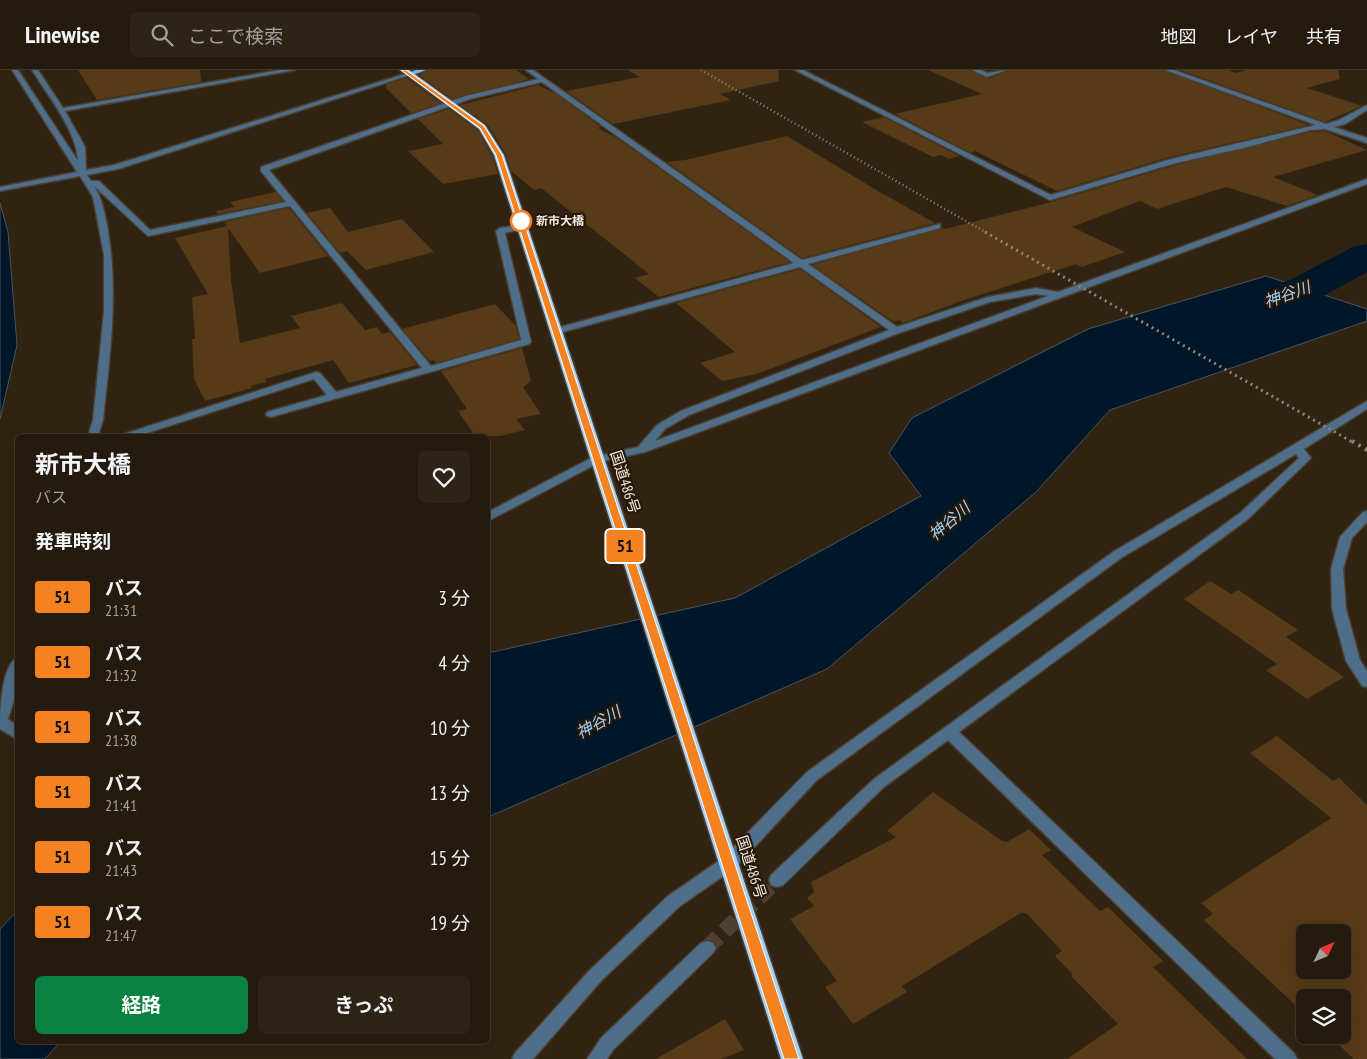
<!DOCTYPE html>
<html lang="ja">
<head>
<meta charset="utf-8">
<style>
	body { margin:0; font-family:"PT Sans Narrow","Noto Sans JP",sans-serif; background:#2d2317; color:#f1f3f6; height:100vh; display:flex; flex-direction:column; font-size:19px; white-space:nowrap }
	* { box-sizing:border-box; margin:0 }
	p { font-size:16px; color:#a3a19e }
	.icon { flex:none; width:28px; height:28px; fill:none; stroke:currentColor; stroke-width:2; stroke-linecap:round; stroke-linejoin:round }
	.map { position:relative; flex:1; overflow:hidden }
	.sheet { position:absolute; left:15px; top:364px; width:475px; height:610px; display:flex; flex-direction:column; background:#251a0e; border-radius:8px; box-shadow:0 5px 20px #0002,0 0 0 1px #42382e }
	.sheet>* { flex:none }
	.badge { padding:0 10px; border-radius:4px; font-size:18px; line-height:32px }
	.needle { width:32px; rotate:46deg }
	.buttons { position:absolute; left:1296px; top:854px; display:grid; gap:10px }
	.buttons a { display:grid; place-items:center; width:55px; height:55px; border-radius:8px; background:#251a0e; box-shadow:0 5px 20px #0002,0 0 0 1px #42382e; font-size:25px }
	.map>.badge { position:absolute; translate:-50% -50%; box-shadow:0 0 0 2px #fff }
	h2 { padding:0 20px; font-size:19px; line-height:45px }
	.round { display:grid; place-items:center; flex:none; width:52px; height:52px; border-radius:8px; background:#2d2317 }
	.summary { display:flex; align-items:center; justify-content:space-between; height:85px; padding:0 20px }
	h1 { font-size:24px; font-weight:700; line-height:38px }
	.action { display:flex; gap:10px; margin-top:auto; padding:10px 20px }
	.action a { flex:1; height:58px; border-radius:8px; background:#0b8043; color:#fff; font-size:20px; font-weight:700; line-height:58px; text-align:center }
	.action a+a { background:#2d2317; color:#f1f3f6 }
	ul { padding:0; list-style:none }
	li { display:flex; align-items:center; gap:15px; height:65px; padding:0 20px }
	li div { flex:1 }
	li b { display:block; font-size:19px }
	li em { font-style:normal }
	li .badge { min-width:55px; font-weight:700; text-align:center }
	header { display:flex; align-items:center; gap:30px; box-sizing:border-box; height:70px; padding:0 25px; background:#251a0e; border-bottom:1px solid #42382e }
	header strong { font-size:24px }
	nav { display:flex; gap:28px; margin-inline-start:auto; font-size:18px }
	.search { width:350px; height:45px; background:#2d2317; display:flex; align-items:center; gap:12px; box-sizing:border-box; padding:0 18px; border-radius:8px; color:#a3a19e; font-size:19px }
	.map>svg:first-child { display:block }
	.water { fill:#001629; stroke:#49555f }
	.lines { fill:none; stroke-linecap:round; stroke-linejoin:round }
	.river { fill:#001629; fill-rule:evenodd }
	.building { fill:#573a17; fill-rule:evenodd }
	.minor-tunnel { stroke:#4e4131; stroke-width:16; stroke-dasharray:16 8; stroke-linecap:butt }
	.minor-casing { stroke:#4c3f2f; stroke-width:3 }
	.major-casing { stroke:#4c3f2f; stroke-width:3 }
	.highway-casing { stroke:#4c3f2f; stroke-width:3 }
	.minor { fill:#4e6e89; fill-rule:evenodd }
	.major { fill:#71b7ed; fill-rule:evenodd }
	.highway { fill:#a1d0f8; fill-rule:evenodd }
	.rail-far2 { stroke:#918577; stroke-width:2.5; stroke-dasharray:1 3; stroke-linecap:butt }
	.rail-far1 { stroke:#918577; stroke-width:3; stroke-dasharray:2 4; stroke-linecap:butt }
	.rail { stroke:#918577; stroke-width:4; stroke-dasharray:2.5 5; stroke-linecap:butt }
	.line { fill:#f58220; stroke:#fff }
	.stop-dot { fill:#fff; stroke:#f58220; stroke-width:2.5 }
	.labels { text-anchor:middle; stroke-width:4.5; stroke-linejoin:round; paint-order:stroke }
	.far-stop-label { font-size:12px; font-weight:bold; fill:#f3e9de; stroke:#271909; text-anchor:start }
	.street-label { font-size:15px; fill:#f3e9de; stroke:#271909 }
	.water-label { font-size:16px; font-style:italic; fill:#9fd0f7; stroke:#271909 }
</style>
</head>
<body>
<header>
<strong>Linewise</strong>
<div class="search"><svg class="icon" aria-label="search" viewBox="0 0 24 24"><circle cx="10" cy="10" r="6"/><path d="M15 15l6 6"/></svg>ここで検索</div>
<nav><a>地図</a><a>レイヤ</a><a>共有</a></nav>
</header>
<div class="map">
<svg width="1367" height="989" viewBox="0 0 1367 989">
	<rect width="100%" height="100%" fill="#312312"/>
	<path class="water" d="M0 133 8 162 17 275 0 349Z
		M1266 206 1367 239V251L1110 340 1036 422 827 599 488 747V583L735 528 921 426 889 383 912 348 1088 259Z
		M17 841 18 971H61L45 989H0V859Z"/>
	<g class="lines">
		<path class="river" d="M1367 174V202L1320 228 1247 253 1231 257 1215 253 1209 244 1215 235 1290 210 1353 177Z"/>
	</g>
	<path class="building" d="M78 0H200L201 12 97 30Z
		M428 0H516L529 9 452 29 419 5Z
		M628 0H778L779 11 720 24 731 30 613 54 566 21 640 7Z
		M928 0H970L988 9 1009 0H1163L1309 55 1170 87 1057 121 975 81 971 83 895 44 982 24Z
		M1180 0H1228L1236 3 1247 0H1338L1340 9 1307 18 1362 36 1325 52Z
		M407 8 441 33 411 43 386 18 387 14Z
		M538 15 555 23 601 57 598 58 617 68 790 192 659 227 635 208 649 204 541 118 534 120 511 101 506 84 487 54 460 35Z
		M449 39 478 60 492 86 498 104 443 114 408 81 443 74 418 49Z
		M884 47 959 86 949 89 941 85 933 87 862 52Z
		M1325 61 1367 80 1273 107 1318 125 1287 136 1226 117 1157 139 1140 131 1072 157 1125 182 1082 197 1076 194 964 230 903 253 899 250 894 252 812 195 942 158 945 159 1051 132 1176 95 1310 62Z
		M787 66 878 121 935 153 802 188 667 92 685 90Z
		M276 122 283 131 218 144 216 141 234 137 230 132Z
		M289 138 328 186 260 203 228 158 231 210 240 273 300 258 291 246 342 233 365 260 377 257 382 264 390 262 417 295 349 313 333 290 265 309 267 312 250 316 252 318 205 331 194 309 192 269H195L192 227 208 224 175 168 227 156 224 152Z
		M330 138 348 162 402 149 434 182 366 200 347 181 340 183 307 143Z
		M800 199 881 257 757 304 722 311 700 293 735 282 676 233Z
		M495 234 516 256 519 269 436 293 434 290 430 291 402 259Z
		M522 278 531 311 523 317 541 344 516 349 525 360 500 366H475L458 341 467 339 441 301Z
		M1210 511 1231 524 1238 520 1298 560 1286 567 1344 607 1307 629 1266 600 1277 594 1184 529Z
		M1277 666 1333 711 1339 708 1367 735V989H1354L1328 965H1342V928H1305V944L1204 850 1213 844 1201 833 1331 748 1250 683ZM1305 862H1342V900H1305Z
		M933 722 1002 771 1007 772 1029 759 1051 780 1042 785 1100 841 1108 837 1163 891 1153 897 1247 989H1067L1118 954 1071 906 1073 905 1055 886 1062 881 1026 843H1021L902 916 907 922 853 954 825 917 837 911 790 849 814 836 807 828 814 822 811 812 896 767 887 761Z
		M725 949 744 980 721 989H656Z"/>
	<g class="lines">
		<path class="minor-tunnel" d="M707 878 777 810"/>
		<g class="minor-casing">
			<path id="minor" d="M12 0H18L78 91C77 61 48 26 32 0H38L63 38 280 0H295L65 41 85 77 86 100 114 95 408 3 413 4 118 99 87 105 91 111H99L150 160 286 132 261 101V97L466 26 538 9 526 0H533L802 190 940 154V158L808 194 897 257 988 227 1036 218 1058 222 1367 109V114L645 382 600 392 488 451V442L593 387 638 377 657 355 681 341 889 260 800 197 559 263H553V259L794 193 542 12 470 29 269 100 431 296 521 270 496 161 500 158 526 154V158L505 163 531 272 529 274 271 347 267 346 266 344 267 342 327 325 314 309 138 366H123L124 364 316 302 320 303 336 322 422 298 290 136 148 166 94 116C102 128 104 141 107 155 119 220 110 285 103 350L98 366H88L93 350 104 242V185L93 127 80 106 0 121V117L77 102ZM1036 224 1048 226 655 371 665 359 689 345 899 263 990 232Z
				M795 0H803L1051 125 1171 89 1316 55 1165 0H1174L1326 54 1339 50 1367 35V40L1345 54 1334 57 1367 68V73L1325 59 1310 60 1244 78 1176 93 1050 130Z
				M972 0H981L987 3 1007 0 987 7Z
				M1367 331V339L1304 379 1311 388 1309 390 1248 449 959 662 1294 983 1297 989H1275L948 670 884 717 783 815 777 817 771 815 769 810 771 805 874 709 1240 443 1299 388 1296 384 1121 488 817 710 735 798 680 836 601 911 533 989H512L515 983 589 901 668 826 723 788 807 702 1113 482Z
				M1367 441V452L1352 468 1343 499 1346 539 1360 590 1367 601V617L1362 616 1346 591 1332 539 1331 499 1340 467 1363 442Z
				M18 588V617L8 649 18 657V670L0 659C0 644 1 593 18 588Z
				M707 871 713 873 716 878 713 883 613 980 607 989H587L601 968 701 873Z"/>
		</g>
		<g class="major-casing">
			<path id="major" d="M416 0H426L410 6 407 4Z"/>
		</g>
		<g class="highway-casing">
			<path id="highway" d="M400 0H409L485 55 504 85 803 989H781L494 85 479 59Z"/>
		</g>
		<use href="#minor" class="minor"/>
		<use href="#major" class="major"/>
		<use href="#highway" class="highway"/>
		<path class="rail-far2" d="M701 0 987 163"/>
		<path class="rail-far1" d="M985 162 1354 373"/>
		<path class="rail" d="M1352 371 1367 380"/>
	</g>
	<path class="line" d="M401 0H406L484 56 502 85 799 989H784L496 85 480 58Z"/>
	<circle class="stop-dot" cx="521" cy="151" r="10"/>
	<g class="labels">
		<g class="far-stop-label">
			<text x="536" y="155">新市大橋</text>
		</g>
		<g class="street-label">
			<text transform="translate(625 412) rotate(72)" y="5">国道486号</text>
			<text transform="translate(751 797) rotate(72)" y="5">国道486号</text>
		</g>
		<g class="water-label">
			<text transform="translate(1287 224) rotate(-20)" y="6">神谷川</text>
			<text transform="translate(949 451) rotate(-41)" y="6">神谷川</text>
			<text transform="translate(598 652) rotate(-29)" y="6">神谷川</text>
		</g>
	</g>
</svg>
<div class="buttons">
<a><svg class="needle" viewBox="-14 -14 28 28"><path d="M0-13l5 13h-10z" fill="#e53935"/><path d="M0 13l5-13h-10z" fill="#a3a19e"/></svg></a>
<a><svg class="icon" aria-label="layers" viewBox="0 0 24 24"><path d="M12 4l9 5-9 5-9-5zM3 14l9 5 9-5"/></svg></a>
</div>
<b class="badge" style="left:625px;top:476px;background:#f58220;color:#111">51</b>
<section class="sheet">
<div class="summary"><div><h1>新市大橋</h1><p>バス</p></div><a class="round"><svg class="icon" aria-label="heart" viewBox="0 0 24 24"><path d="M12 20l-8-8c-3-5 5-10 8-4 3-6 11-1 8 4z"/></svg></a></div>
<h2>発車時刻</h2>
<ul>
<li><span class="badge" style="background:#f58220;color:#111">51</span><div><b>バス</b><p>21:31</p></div><em>3 分</em></li>
<li><span class="badge" style="background:#f58220;color:#111">51</span><div><b>バス</b><p>21:32</p></div><em>4 分</em></li>
<li><span class="badge" style="background:#f58220;color:#111">51</span><div><b>バス</b><p>21:38</p></div><em>10 分</em></li>
<li><span class="badge" style="background:#f58220;color:#111">51</span><div><b>バス</b><p>21:41</p></div><em>13 分</em></li>
<li><span class="badge" style="background:#f58220;color:#111">51</span><div><b>バス</b><p>21:43</p></div><em>15 分</em></li>
<li><span class="badge" style="background:#f58220;color:#111">51</span><div><b>バス</b><p>21:47</p></div><em>19 分</em></li>
</ul>
<div class="action"><a>経路</a><a>きっぷ</a></div>
</section>
</div>
</body>
</html>
